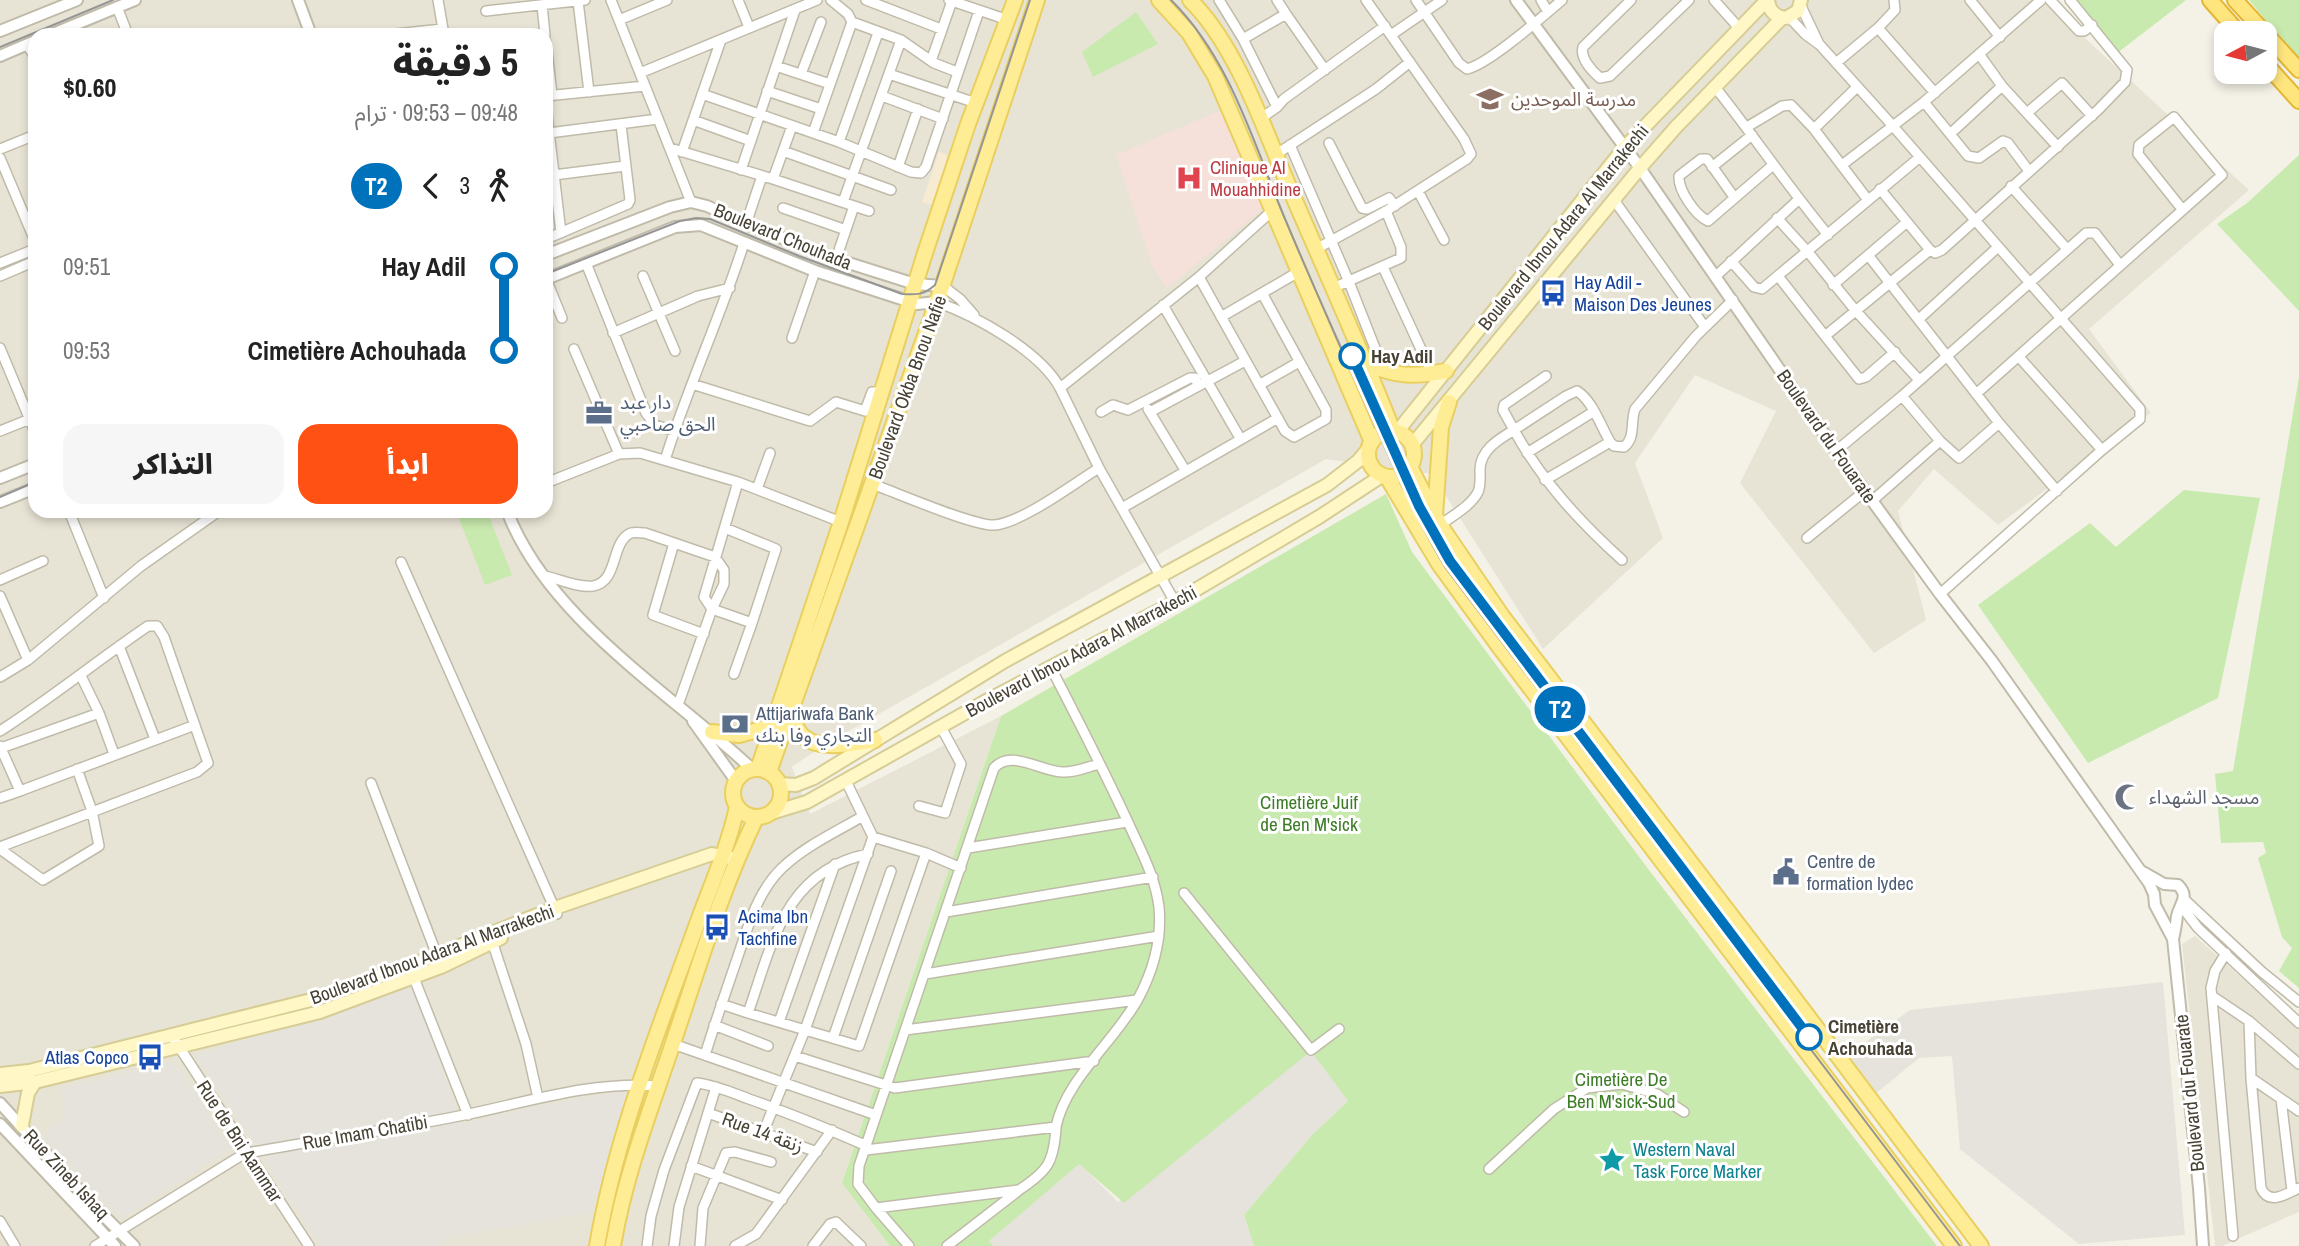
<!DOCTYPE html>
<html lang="ar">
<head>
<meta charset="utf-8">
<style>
	body { margin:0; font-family:"Archivo Narrow","Noto Sans Arabic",sans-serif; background:#f6f6f6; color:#222; direction:rtl; height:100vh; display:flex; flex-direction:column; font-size:26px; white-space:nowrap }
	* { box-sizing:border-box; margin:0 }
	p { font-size:23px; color:#767676 }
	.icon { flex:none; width:38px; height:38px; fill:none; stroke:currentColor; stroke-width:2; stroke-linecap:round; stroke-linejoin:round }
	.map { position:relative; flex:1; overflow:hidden; direction:ltr }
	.details { position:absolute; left:28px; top:28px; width:525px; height:490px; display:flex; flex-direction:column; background:#fff; border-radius:21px; box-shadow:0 4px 10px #0003; direction:rtl }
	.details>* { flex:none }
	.badge { padding:0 14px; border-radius:23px; font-size:24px; line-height:46px }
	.needle { width:46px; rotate:263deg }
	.tools { position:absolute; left:2214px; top:21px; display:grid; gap:14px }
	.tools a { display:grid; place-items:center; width:63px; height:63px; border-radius:14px; background:#fff; box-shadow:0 4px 10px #0003; font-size:35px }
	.map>.badge { position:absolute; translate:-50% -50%; box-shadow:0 0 0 4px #fff }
	.legs { display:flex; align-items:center; gap:10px; height:77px; padding:0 35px; font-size:23px }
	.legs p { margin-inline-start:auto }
	.headline { display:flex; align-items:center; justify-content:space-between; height:119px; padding:0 35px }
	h1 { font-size:38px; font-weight:800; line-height:52px }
	.action { display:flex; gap:14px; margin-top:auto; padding:14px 35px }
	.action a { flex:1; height:80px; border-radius:21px; background:#ff5113; color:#fff; font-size:28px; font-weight:800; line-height:80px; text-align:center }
	.action a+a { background:#f6f6f6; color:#222 }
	ul { padding:0 35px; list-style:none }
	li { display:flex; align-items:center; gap:24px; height:84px; font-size:26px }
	li i { display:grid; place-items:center; width:10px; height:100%; margin:0 9px; background:currentColor }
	li i::after { content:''; width:18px; height:18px; margin:-9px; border:5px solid; border-radius:50%; background:#fff }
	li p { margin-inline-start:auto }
	li:first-child i { background:linear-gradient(#0000 50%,currentColor 0) }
	li:last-child i { background:linear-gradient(currentColor 50%,#0000 0) }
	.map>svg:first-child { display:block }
	.residential { fill:#e8e4d5; fill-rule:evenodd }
	.commercial { fill:#f7ebd1 }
	.industrial { fill:#e6e3dc }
	.medical { fill:#f5e1da }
	.green { fill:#c8eaae }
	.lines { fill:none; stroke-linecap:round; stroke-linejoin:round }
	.minor-casing { stroke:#c0bba9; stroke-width:12 }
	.tertiary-casing { stroke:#c0bba9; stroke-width:14 }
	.secondary-casing { stroke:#d6cc95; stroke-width:16 }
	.primary-casing { stroke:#e9cf60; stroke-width:18 }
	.trunk-casing { stroke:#e4b631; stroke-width:18 }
	.minor { stroke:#fff; stroke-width:9 }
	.tertiary { stroke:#fff; stroke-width:10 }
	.secondary { stroke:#fff8c6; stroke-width:12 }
	.primary { stroke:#ffed95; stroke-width:14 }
	.trunk { stroke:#ffe57e; stroke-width:14 }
	.tram { stroke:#969696; stroke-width:2 }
	.line-1-casing { stroke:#fff; stroke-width:16 }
	.line-1 { stroke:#0072bc; stroke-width:10 }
	.stop-1-dot { fill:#fff; stroke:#0072bc; stroke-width:3.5 }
	.labels { text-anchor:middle; stroke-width:6; stroke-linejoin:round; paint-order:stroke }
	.education-label { font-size:19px; fill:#785e54; stroke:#fff; text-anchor:start }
	.health-label { font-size:19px; fill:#be3a42; stroke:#fff; text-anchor:start }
	.street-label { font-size:19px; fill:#484235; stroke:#fff }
	.transit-label { font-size:19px; fill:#164399; stroke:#fff; text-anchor:start }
	.stop-label { font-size:19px; font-weight:bold; fill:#484235; stroke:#fff; text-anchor:start }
	.service-label { font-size:19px; fill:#4e5e75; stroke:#fff; text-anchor:start }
	.worship-label { font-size:19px; fill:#5b616d; stroke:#fff; text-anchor:start }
	.park-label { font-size:19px; fill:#3d7c26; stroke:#fff }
	.culture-label { font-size:19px; fill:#0d838f; stroke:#fff; text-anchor:start }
</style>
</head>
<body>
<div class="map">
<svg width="2299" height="1246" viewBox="0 0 2299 1246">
	<rect width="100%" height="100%" fill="#f4f2e7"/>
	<path class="residential" d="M0 0H2044L2249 190 2089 329 2151 413 1998 525 1934 469 1898 511 1926 620 1874 653 1740 483 1776 411 1695 375 1635 463 1663 538 1543 649 1432 474 1326 459 821 747 792 767 810 814 1001 716 842 1183 890 1246H0ZM35 35H546V511H35Z
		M2195 936 2299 1029V1212L2222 1246H2215L2182 944Z"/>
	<path class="commercial" d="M939 152 953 157 936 206 922 202Z"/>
	<path class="industrial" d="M2163 982 2185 1235 2079 1244 1960 1149 1952 1056 1919 1058 1874 1095 1844 1058 1910 1010Z
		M413 985 462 1124 537 1106 626 1090 633 1092 592 1212 443 1239V1246H320L253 1141 195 1056Z
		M1311 1050 1348 1101 1312 1135 1244 1215 1254 1246H994L989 1241 1079 1163 1118 1202Z
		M171 1062 181 1071 231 1148 120 1219 42 1136 64 1117 61 1088Z"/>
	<path class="medical" d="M1219 111 1239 139 1264 201 1259 212 1167 288 1152 265 1116 155Z"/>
	<path class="green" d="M2074 0H2186L2116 54Z
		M2249 0H2299V61Z
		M1136 12 1158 44 1093 77 1082 52Z
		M2299 155V311L2217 224 2247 203Z
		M2299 377V988L2279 971 2292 948 2282 937 2258 858 2266 853 2263 842 2221 843 2215 774 2233 771Z
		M2184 490 2260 498 2218 698 2088 763 1978 605 2090 523 2116 547Z
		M1386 494 1412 552 1649 870 1937 1246H1254L1244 1215 1312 1135 1348 1101 1311 1051 1124 1203 1079 1164 989 1241 994 1246H890L842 1183 1001 716Z
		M456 511H487L512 575 485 585Z"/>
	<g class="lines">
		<g class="minor-casing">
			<path id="minor" d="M438 0 444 35
				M611 0 691 202
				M738 0 749 27
				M866 0 941 29
				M949 0 1008 20
				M1219 0 1243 39 1277 107
				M1416 0 1459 63 1467 69C1489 64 1542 17 1562 0
				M1541 0 1548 12
				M1631 0 1583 47C1580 58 1592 71 1600 78L1610 76 1689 0
				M1714 0 1739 28
				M1894 0 1895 10 1878 28 1935 93
				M1970 0 2000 37
				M2050 0 2079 31H2084L2092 25
				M578 1 589 92
				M542 5 545 35
				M1801 6 1819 44
				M117 7 128 35
				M486 11 585 0
				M1286 14 1325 70
				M1789 17 1805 34 1820 45 1892 125 2140 409V419L2102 450 1940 594
				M619 20 667 0
				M852 22 901 40 934 63 957 72
				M386 35 442 29
				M1391 35 1442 0
				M1243 39 1286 14 1277 0
				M546 42 552 95
				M27 45 35 57
				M1979 54 2002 86 2058 147
				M931 61 952 1
				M1836 63 1878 28
				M776 66 830 84
				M640 73 817 0
				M801 74 821 22
				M889 74 976 103
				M1715 87C1754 136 1788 187 1828 235
				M767 91 821 109
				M702 94 839 142 911 172 921 173 926 167 979 11
				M546 96 645 86
				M882 96 943 119
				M1924 102 1968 156 1979 158 2003 141 2008 143 2029 171
				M546 106 561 233
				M2027 113 2062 83 2092 116
				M1260 119 1277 107 1284 99 1385 26
				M693 120 751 141
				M1747 127 1782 106 1791 105 1814 129 1868 200
				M1814 129 1857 87
				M549 133 658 119
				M813 133 852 22 848 14 831 0
				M1950 134 2002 86
				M839 142 878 33
				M1329 143 1362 208 1367 209 1389 198 1395 206
				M1290 145 1349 282 1384 371
				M670 148 773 179 869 211
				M0 149 35 135
				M783 151 891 190
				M682 152 721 40
				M1275 155 1376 89 1410 62
				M0 158 35 241
				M1842 165 1924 102 2041 0
				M898 167 918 109
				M1712 167 1752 135
				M741 170 795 10
				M554 175 625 166
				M773 179 792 126
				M2011 186 2067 249
				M1880 189 1930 250 1935 253 1942 250 2098 110 2125 82 2127 70 2070 0
				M1418 191 1444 240
				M1734 197 1707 159H1701L1679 176C1678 190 1695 215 1708 221L1773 165
				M1614 200 1705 327
				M843 202 901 40
				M783 208 846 230
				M1777 218 1808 252 1855 310 1919 380
				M746 224 762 176
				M546 239 628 204 630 200 621 125
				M1316 249 1386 211 1467 159 1471 154 1464 139 1366 0
				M1868 255 1999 423 2057 491
				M836 259 854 206
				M1731 261 1754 287 1762 289 1920 157
				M0 263 35 249
				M586 263 646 413 655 425 674 431
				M1383 267 1432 373
				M0 276 35 261
				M643 276 675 351
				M1716 276 1798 200
				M1778 276 1825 336 1930 250
				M1199 277 1285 431 1294 437 1326 419V410L1262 293
				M546 279 562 318
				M1833 285 1907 222
				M943 286 960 299 974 315
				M1333 288 1401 258V247L1386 211
				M937 302C976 316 1040 351 1060 388L1199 277 1274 209
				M1163 305 1240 438
				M1221 317 1300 271
				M1919 319 1998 247
				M613 333 698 296 730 288
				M1825 336 1859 379 1866 377 1895 352
				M792 338 815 271
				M0 348 35 432
				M574 349 619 454
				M2019 357 2102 450
				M1546 376 1504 405 1503 410 1514 430 1566 396 1577 391C1592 400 1601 426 1610 442L1614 446 1624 447C1636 437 1630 423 1635 409L1696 336 1733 300
				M692 384 810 421 836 402 865 411 872 392H882
				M1259 385 1299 362
				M1060 388 1099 468 1175 602
				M1976 394 2222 175 2174 117 2139 145 2138 154 2182 209
				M1902 396 1940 441 1959 458 1999 423
				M1148 409 1185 470
				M1101 412 1113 405 1128 410 1190 378H1195L1198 385
				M1150 412 1245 361
				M0 431 30 419
				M1836 451 1902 396 2086 233H2095L2120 265
				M1527 453 1593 412
				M665 460C688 386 721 316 744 243
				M1545 480 1610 442
				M546 483 619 454 640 453 738 482 841 522
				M872 484C895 492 975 527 995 525 1023 522 1073 484 1099 468
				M757 489 770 453
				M1872 501 1940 441
				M1122 508 1278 418
				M69 511 104 598
				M1440 525C1452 516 1471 506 1478 492 1481 485 1480 477 1480 470 1480 450 1499 439 1514 430 1542 481 1579 521 1622 560
				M725 528 776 549 752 623 712 609 704 597 738 482
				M1807 538 1865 491
				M674 543 653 615 704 634
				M401 562 557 914
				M545 576C559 579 578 588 593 586 618 582 611 544 629 534 633 531 640 533 645 533L715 557 724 570V584L712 609 678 705
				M0 580 43 561
				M0 596 28 660
				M119 646 155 739
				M734 674 752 623
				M81 676 99 713 114 754
				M0 677 28 660 141 566 219 511
				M0 731C51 698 98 660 148 626H157L164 637 208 763 197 772 0 847
				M0 746 20 791 195 725
				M1 748 99 713
				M371 783 438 958
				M0 798 20 791
				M919 806 945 813 961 764 941 727
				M873 837 926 853 961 868
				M968 848 1127 822
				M0 849 43 880 99 846 92 811 77 769
				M868 854C784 871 772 945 748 1013L859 1046 926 853
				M1184 893 1311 1050 1339 1029
				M2185 900 2262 972 2299 1002
				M2182 907 2198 928 2299 1023
				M946 912 1153 877
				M491 938 526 1044 538 1098
				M2226 953 2215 971 2211 988 2233 1236
				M412 973 468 1115
				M925 974 1159 936
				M2212 996 2249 1021 2299 1064
				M721 1004 748 1013
				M2249 1021 2251 1078 2261 1188C2269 1206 2286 1194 2299 1188
				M779 1022 835 864
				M714 1025 768 1046
				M905 1030 1137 1000
				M172 1036 309 1246
				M833 1038 891 871
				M673 1044 876 1115
				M705 1055C715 1023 726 991 737 959 748 927 757 892 782 868 805 846 836 832 863 816
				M795 1056 895 1088 1094 1061
				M2251 1078 2299 1111
				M2281 1099 2292 1191
				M708 1113 817 1152
				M1056 1127C1054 1162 1048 1171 1019 1190L876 1208 858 1184 859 1166 994 768C1011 749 1040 771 1062 772 1074 773 1087 767 1099 764
				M763 1133 805 1030 873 837 846 781
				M866 1150 1056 1127C1065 1080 1115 1041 1138 999 1153 971 1162 939 1159 907 1155 875 1139 847 1126 818 1102 767 1076 716 1050 666
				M691 1166 782 1200
				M1489 1169 1554 1109 1587 1088 1622 1084 1657 1094 1684 1112
				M876 1208 909 1246
				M0 1221 15 1246
				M95 1246 242 1155 253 1152C324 1139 397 1129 469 1114 531 1101 593 1081 658 1086
				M647 1246 651 1216 664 1170 697 1083C715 1085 733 1093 749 1099 789 1113 828 1129 867 1146
				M674 1246 679 1207 716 1087
				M700 1246 703 1208 726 1153 735 1152 771 1162
				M735 1246 756 1234 832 1130
				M813 1246 830 1224 836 1222 861 1246
				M947 1246 1018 1191"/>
		</g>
		<g class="tertiary-casing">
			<path id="tertiary" d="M298 0 311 35
				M1516 0 1640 168 1836 451 1940 594 1992 661 2149 883 2154 894 2155 905 2173 939 2199 1188 2203 1246
				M0 31 77 0
				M50 35 135 0
				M0 56 35 41
				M546 255 670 207 691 202 707 206 746 224 836 259 915 284 943 286
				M546 279 675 227 701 225 815 271 917 304 937 302
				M0 478 35 464
				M0 502 35 488
				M507 511C548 619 671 693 752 769
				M693 721 736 781
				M2143 872 2164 884 2178 885C2190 897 2180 903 2177 916 2176 924 2175 932 2173 939
				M0 1103 90 1202 134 1246
				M0 1124 115 1246"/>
		</g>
		<g class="secondary-casing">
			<path id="secondary" d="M1768 0C1769 11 1775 17 1786 18L1798 11 1801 0
				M1397 432 1624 148 1767 0
				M1412 445 1640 168 1676 127 1782 18
				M779 784 796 785 814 778 1005 661 1327 485 1358 461 1369 448
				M771 813 807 802 988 700 1175 602 1319 517 1383 475
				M0 1074 29 1071 315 999 409 966 552 909 712 854 736 859
				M0 1086 35 1082 320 1012 441 967 501 938
				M22 1125 28 1093 35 1082"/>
		</g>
		<g class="primary-casing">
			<path id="primary" d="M1159 0 1189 33 1215 76 1372 442
				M1190 0C1236 45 1264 128 1289 187 1324 268 1361 349 1393 431
				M1367 364C1398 377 1414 377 1446 371
				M1368 454a23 23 0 1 1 46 0a23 23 0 1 1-46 0Z
				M1410 467 1440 525 1502 616 1782 982 1981 1246
				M1387 477 1439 564 1500 648 1954 1246
				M1435 516 1441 427 1449 402
				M793 710C794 757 845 745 875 740
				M712 732 739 735 772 726
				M733 793a24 24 0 1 1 48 0a24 24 0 1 1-48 0Z
				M758 769 841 522 925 253 968 124 1015 0
				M769 772 937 302 1037 0
				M597 1246C616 1135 659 1029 697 924 711 885 728 848 737 807
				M613 1246C625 1174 652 1106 675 1037 700 963 722 888 756 818"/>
		</g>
		<g class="trunk-casing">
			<path id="trunk" d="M2210 0 2239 33
				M2235 0 2299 70
				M2264 62 2299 101"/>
		</g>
		<use href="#minor" class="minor"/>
		<use href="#tertiary" class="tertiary"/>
		<use href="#secondary" class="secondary"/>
		<use href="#primary" class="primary"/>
		<use href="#trunk" class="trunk"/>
		<path class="tram" d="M1171 0C1229 57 1253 141 1283 214 1309 277 1337 338 1364 400 1389 457 1413 513 1445 567L1960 1246
			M0 47 113 0
			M546 274 680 221 696 218 710 219 799 256 902 294C916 295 924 295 935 285L1030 0
			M0 497 35 482"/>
	</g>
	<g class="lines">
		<g class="line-1-casing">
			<path id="line-1" d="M1352 356 1419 506 1450 561 1809 1037"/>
		</g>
		<use href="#line-1" class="line-1"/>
	</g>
	<defs>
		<g id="school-bare" transform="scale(2.1)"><path d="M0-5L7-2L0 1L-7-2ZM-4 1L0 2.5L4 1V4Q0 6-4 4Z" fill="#8d6e63" stroke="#fff" stroke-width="2.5" paint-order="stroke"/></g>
		<g id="hospital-bare" transform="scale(2.1)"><path d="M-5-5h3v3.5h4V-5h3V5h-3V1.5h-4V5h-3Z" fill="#e0444e" stroke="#fff" stroke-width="2.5" paint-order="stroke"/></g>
		<g id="bus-bare" transform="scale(2.1)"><path d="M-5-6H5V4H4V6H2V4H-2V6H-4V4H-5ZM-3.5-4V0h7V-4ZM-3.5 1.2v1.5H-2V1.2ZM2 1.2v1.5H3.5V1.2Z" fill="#1a4fb4" stroke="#fff" stroke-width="2.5" paint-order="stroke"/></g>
		<g id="office-bare" transform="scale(2.1)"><path d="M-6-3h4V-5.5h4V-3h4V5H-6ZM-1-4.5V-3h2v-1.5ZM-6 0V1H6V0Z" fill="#5c6f8a" stroke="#fff" stroke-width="2.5" paint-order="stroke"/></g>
		<g id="bank-bare" transform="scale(2.1)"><path d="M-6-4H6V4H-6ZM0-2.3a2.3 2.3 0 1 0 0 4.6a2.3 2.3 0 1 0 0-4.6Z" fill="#5c6f8a" stroke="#fff" stroke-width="2.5" paint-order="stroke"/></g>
		<g id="mosque-bare" transform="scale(2.1)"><path d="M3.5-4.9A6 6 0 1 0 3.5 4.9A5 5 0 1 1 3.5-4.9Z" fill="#6b7280" stroke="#fff" stroke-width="2.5" paint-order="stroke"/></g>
		<g id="civic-bare" transform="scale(2.1)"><path d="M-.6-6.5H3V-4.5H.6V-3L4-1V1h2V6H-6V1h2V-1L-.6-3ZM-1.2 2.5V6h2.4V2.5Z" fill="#5c6f8a" stroke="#fff" stroke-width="2.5" paint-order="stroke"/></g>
		<g id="sight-bare" transform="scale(2.1)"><path d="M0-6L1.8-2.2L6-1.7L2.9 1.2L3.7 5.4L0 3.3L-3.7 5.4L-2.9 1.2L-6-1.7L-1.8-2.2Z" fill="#0f9aa8" stroke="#fff" stroke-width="2.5" paint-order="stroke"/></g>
	</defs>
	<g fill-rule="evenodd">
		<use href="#school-bare" x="1490" y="99"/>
		<use href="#hospital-bare" x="1189" y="178"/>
		<use href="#bus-bare" x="1553" y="293"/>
		<use href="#office-bare" x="599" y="413"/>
		<use href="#bank-bare" x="735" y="724"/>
		<use href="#mosque-bare" x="2128" y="797"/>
		<use href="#civic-bare" x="1786" y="872"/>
		<use href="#bus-bare" x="717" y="927"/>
		<use href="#bus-bare" x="150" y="1057"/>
		<use href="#sight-bare" x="1612" y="1160"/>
	</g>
	<g class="stop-1-dot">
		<circle cx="1352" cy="356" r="12"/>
		<circle cx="1809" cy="1037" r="12"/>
	</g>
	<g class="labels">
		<g class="education-label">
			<text x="1511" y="106">مدرسة الموحدين</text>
		</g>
		<g class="health-label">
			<text x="1210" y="174">Clinique Al<tspan x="1210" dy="22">Mouahhidine</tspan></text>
		</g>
		<g class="street-label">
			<text transform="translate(1563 227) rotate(-51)" y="7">Boulevard Ibnou Adara Al Marrakechi</text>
			<text transform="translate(783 236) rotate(22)" y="7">Boulevard Chouhada</text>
			<text transform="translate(907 387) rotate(-70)" y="7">Boulevard Okba Bnou Nafie</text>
			<text transform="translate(1827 436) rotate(55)" y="7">Boulevard du Fouarate</text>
			<text transform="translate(1081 651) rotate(-28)" y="7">Boulevard Ibnou Adara Al Marrakechi</text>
			<text transform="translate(432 954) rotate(-20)" y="7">Boulevard Ibnou Adara Al Marrakechi</text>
			<text transform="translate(2189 1093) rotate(-96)" y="7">Boulevard du Fouarate</text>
			<text transform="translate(365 1132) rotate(-10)" y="7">Rue Imam Chatibi</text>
			<text transform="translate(763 1132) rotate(20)" y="7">Rue 14 زنقة</text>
			<text transform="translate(240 1141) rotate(57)" y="7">Rue de Bni Aammar</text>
			<text transform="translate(67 1174) rotate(47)" y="7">Rue Zineb Ishaq</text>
		</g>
		<g class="transit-label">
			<text x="1574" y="289">Hay Adil -<tspan x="1574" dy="22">Maison Des Jeunes</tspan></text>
			<text x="738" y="923">Acima Ibn<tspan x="738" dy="22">Tachfine</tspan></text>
			<text x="129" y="1064" text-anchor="end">Atlas Copco</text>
		</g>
		<g class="stop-label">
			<text x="1371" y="363">Hay Adil</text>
			<text x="1828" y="1033">Cimetière<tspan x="1828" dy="22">Achouhada</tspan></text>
		</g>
		<g class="service-label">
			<text x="620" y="409">دار عبد<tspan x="620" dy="22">الحق صاحبي</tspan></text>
			<text x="756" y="720">Attijariwafa Bank<tspan x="756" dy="22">التجاري وفا بنك</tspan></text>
			<text x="1807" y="868">Centre de<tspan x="1807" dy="22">formation lydec</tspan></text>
		</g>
		<g class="worship-label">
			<text x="2149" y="804">مسجد الشهداء</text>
		</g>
		<g class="park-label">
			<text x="1309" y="809">Cimetière Juif<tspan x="1309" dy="22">de Ben M'sick</tspan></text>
			<text x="1621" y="1086">Cimetière De<tspan x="1621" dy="22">Ben M'sick-Sud</tspan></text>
		</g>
		<g class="culture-label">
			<text x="1633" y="1156">Western Naval<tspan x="1633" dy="22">Task Force Marker</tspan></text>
		</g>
	</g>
</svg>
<div class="tools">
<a><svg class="needle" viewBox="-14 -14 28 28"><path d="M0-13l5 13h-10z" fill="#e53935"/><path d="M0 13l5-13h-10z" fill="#767676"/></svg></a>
</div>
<b class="badge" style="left:1560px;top:709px;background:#0072bc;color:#fff">T2</b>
<section class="details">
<div class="headline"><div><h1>5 دقيقة</h1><p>09:48 – 09:53 · ترام</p></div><b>$0.60</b></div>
<div class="legs"><svg class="icon" aria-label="walk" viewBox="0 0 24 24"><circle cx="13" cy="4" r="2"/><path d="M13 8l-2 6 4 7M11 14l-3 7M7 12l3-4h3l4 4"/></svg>3<svg class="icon" aria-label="back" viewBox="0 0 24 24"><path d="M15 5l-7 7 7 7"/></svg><b class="badge" style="background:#0072bc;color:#fff">T2</b></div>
<ul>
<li><i style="color:#0072bc"></i><b>Hay Adil</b><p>09:51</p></li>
<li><i style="color:#0072bc"></i><b>Cimetière Achouhada</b><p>09:53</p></li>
</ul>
<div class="action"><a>ابدأ</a><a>التذاكر</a></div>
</section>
</div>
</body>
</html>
